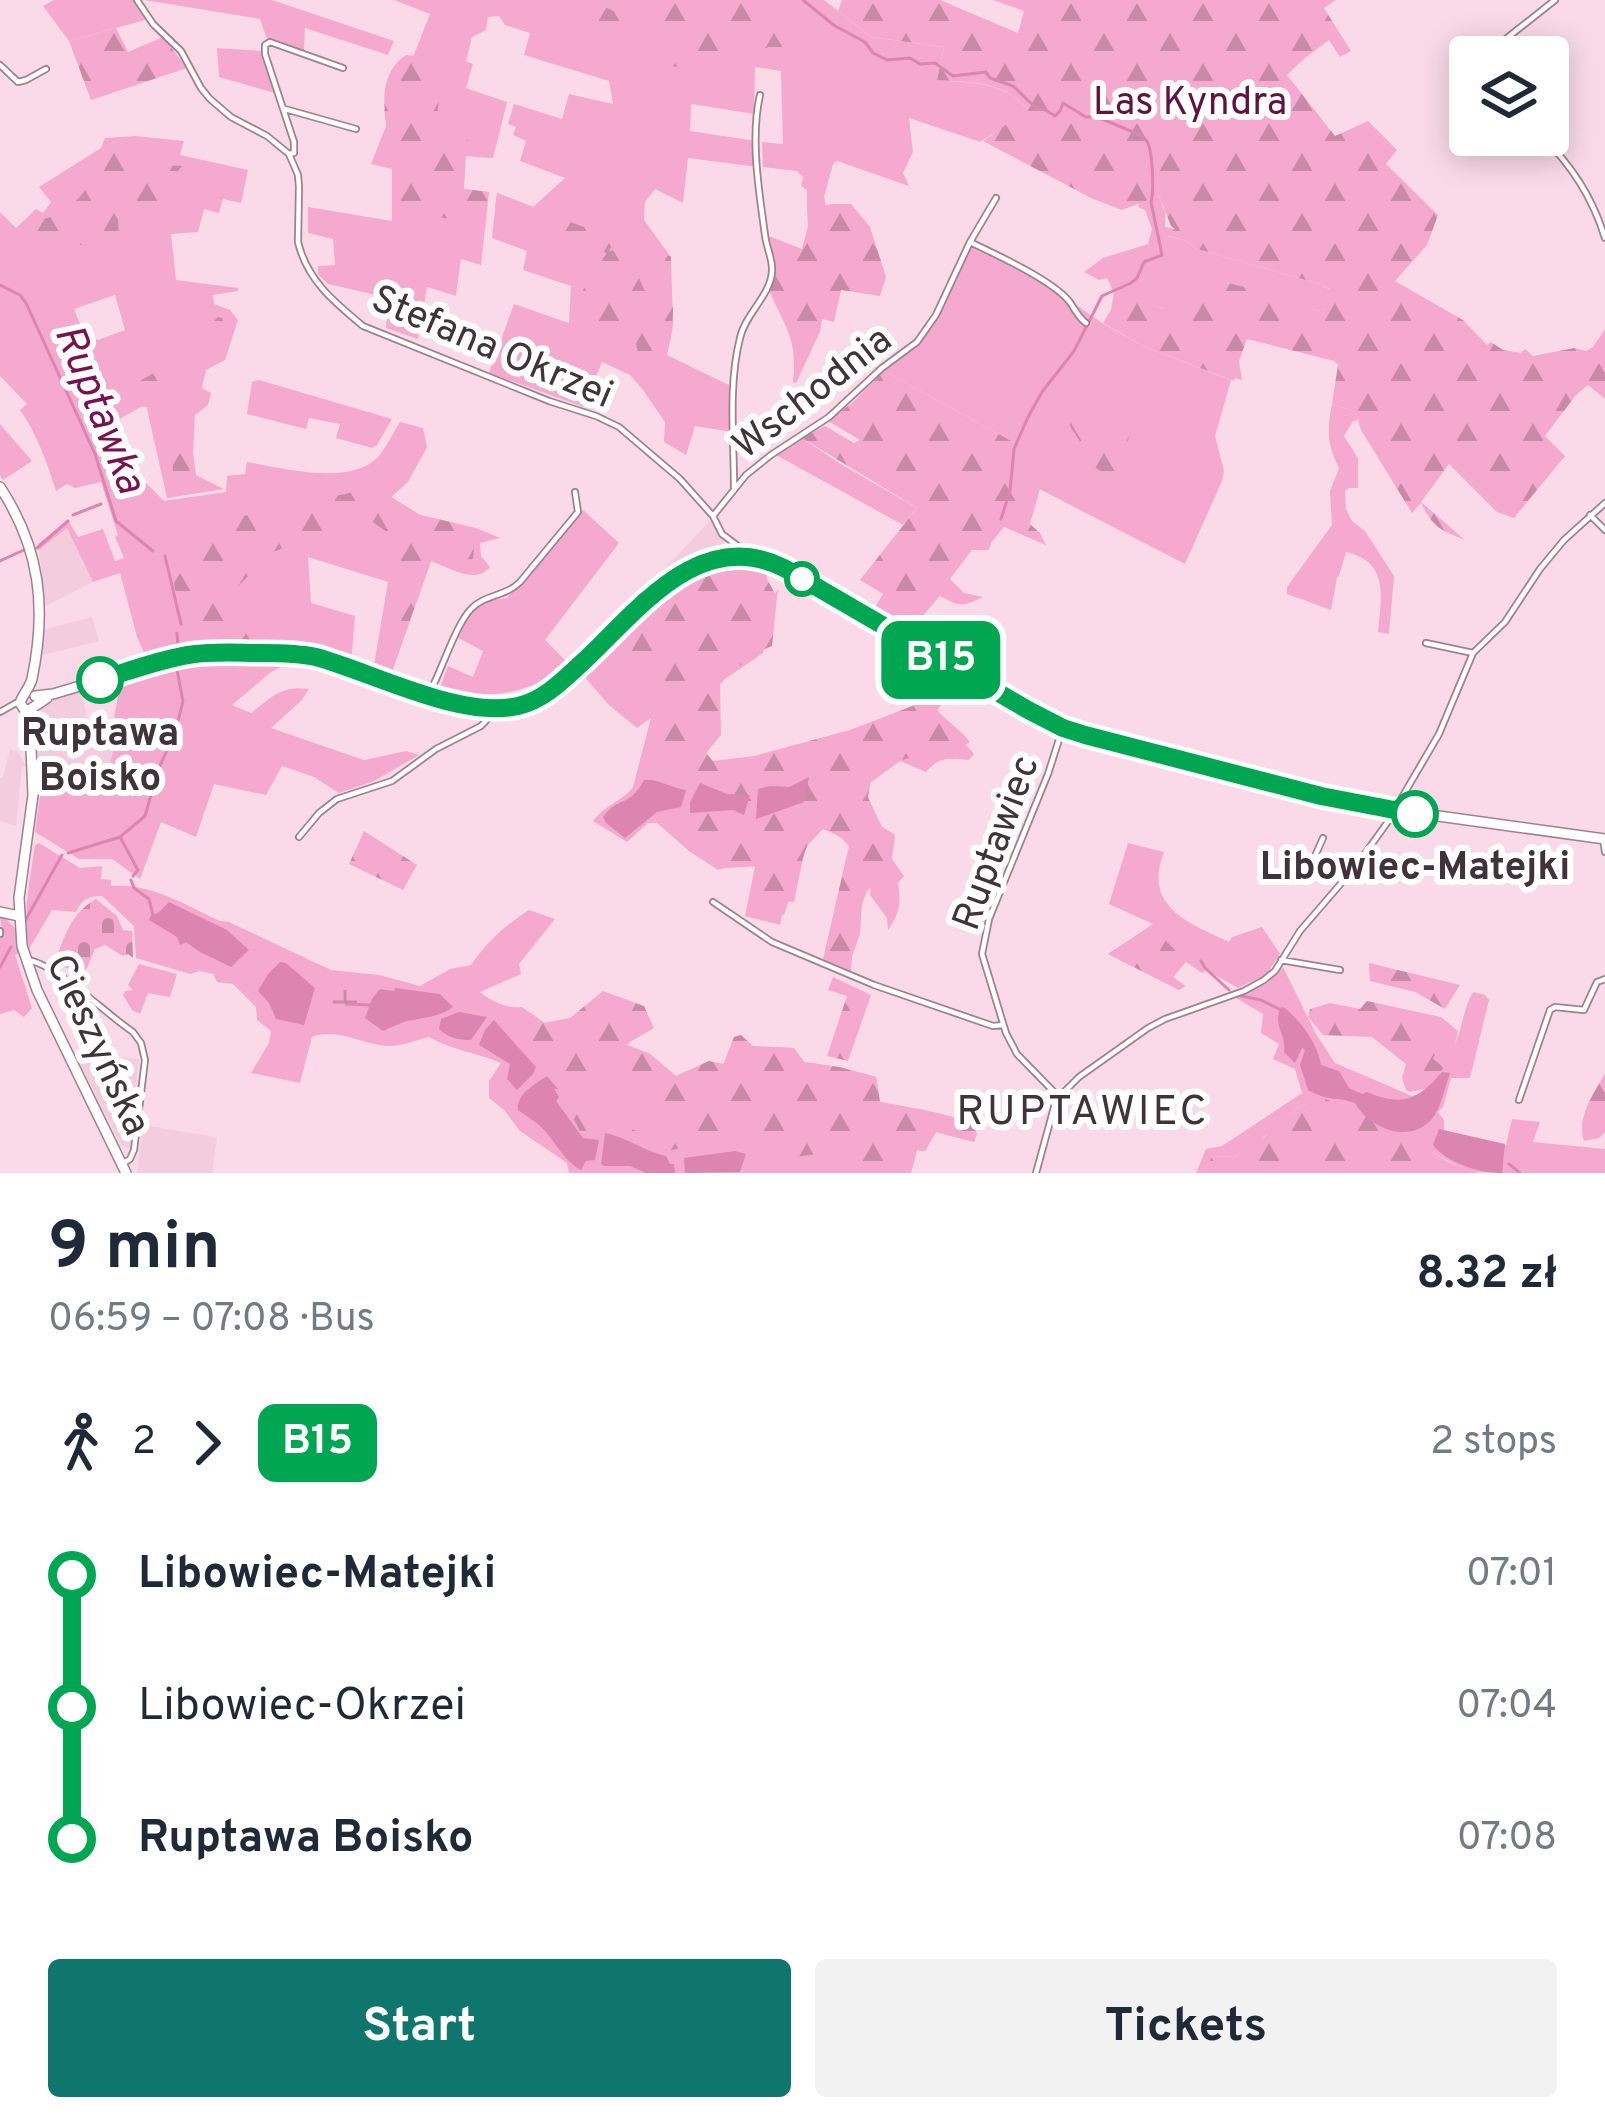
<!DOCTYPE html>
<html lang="en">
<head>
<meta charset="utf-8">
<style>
	body { margin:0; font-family:Overpass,sans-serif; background:#f2f2f3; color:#1f2937; height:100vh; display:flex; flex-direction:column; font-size:45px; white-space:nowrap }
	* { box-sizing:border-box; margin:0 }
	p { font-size:39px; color:#747a83 }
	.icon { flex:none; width:66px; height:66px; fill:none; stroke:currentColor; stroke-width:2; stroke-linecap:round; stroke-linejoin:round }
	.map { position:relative; height:1173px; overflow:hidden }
	.panel { display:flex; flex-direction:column; background:#fff; flex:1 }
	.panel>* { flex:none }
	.badge { padding:0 24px; border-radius:18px; font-size:42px; line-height:78px }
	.tools { position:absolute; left:1449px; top:36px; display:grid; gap:24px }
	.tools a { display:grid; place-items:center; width:120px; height:120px; border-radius:12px; background:#fff; box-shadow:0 6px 30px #0003; font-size:60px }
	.map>.badge { position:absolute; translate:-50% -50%; box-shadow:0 0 0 6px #fff }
	.legs { display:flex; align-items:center; gap:18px; height:132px; padding:0 48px; font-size:39px }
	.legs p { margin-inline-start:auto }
	.head { display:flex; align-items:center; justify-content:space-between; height:204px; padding:0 48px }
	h1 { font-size:66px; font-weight:700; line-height:90px }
	.action { display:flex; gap:24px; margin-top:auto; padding:24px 48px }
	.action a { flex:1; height:138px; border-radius:12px; background:#0f766e; color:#fff; font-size:48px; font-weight:700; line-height:138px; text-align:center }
	.action a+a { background:#f2f2f3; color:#1f2937 }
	ul { padding:0 48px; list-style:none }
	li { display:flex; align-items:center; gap:42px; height:132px; font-size:45px }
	li i { display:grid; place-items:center; width:18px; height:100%; margin:0 15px; background:currentColor }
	li i::after { content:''; width:30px; height:30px; margin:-15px; border:9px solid; border-radius:50%; background:#fff }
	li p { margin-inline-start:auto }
	li:first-child i { background:linear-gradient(#0000 50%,currentColor 0) }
	li:last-child i { background:linear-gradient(currentColor 50%,#0000 0) }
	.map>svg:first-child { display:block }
	.built { fill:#f3ccde }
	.green { fill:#f6a9ce; fill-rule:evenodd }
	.forest { fill:url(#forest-firs) }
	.wetland { fill:url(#wetland-marsh) }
	.cemetery { fill:url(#cemetery-stones) }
	.water { fill:#dc85b0 }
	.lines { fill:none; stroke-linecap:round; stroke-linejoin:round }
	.stream { stroke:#dc85b0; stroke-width:3 }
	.street-casing { stroke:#9e818e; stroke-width:8 }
	.secondary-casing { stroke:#9e818e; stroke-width:12 }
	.street { stroke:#fff; stroke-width:4.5 }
	.secondary { stroke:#fff; stroke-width:9 }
	.line-1-casing { stroke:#fff; stroke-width:27 }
	.line-1 { stroke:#00a651; stroke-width:18 }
	.stop-1-dot { fill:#fff; stroke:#00a651; stroke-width:6 }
	.labels { text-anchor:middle; stroke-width:12; stroke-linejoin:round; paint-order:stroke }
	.park-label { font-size:39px; fill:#601340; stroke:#fff }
	.street-label { font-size:39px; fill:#403339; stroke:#fff }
	.stop-label { font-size:39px; font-weight:bold; fill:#403339; stroke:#fff }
	.water-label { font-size:42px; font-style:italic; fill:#791051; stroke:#fff }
	.neighbourhood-label { font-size:42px; letter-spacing:3px; fill:#403339; stroke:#fff }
</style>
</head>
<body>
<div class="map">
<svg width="1605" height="1173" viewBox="0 0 1605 1173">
	<defs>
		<pattern id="forest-firs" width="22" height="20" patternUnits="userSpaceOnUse" patternTransform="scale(3)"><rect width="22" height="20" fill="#f6a9ce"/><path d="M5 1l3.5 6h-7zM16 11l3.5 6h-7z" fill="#c98aa8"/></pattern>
		<pattern id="wetland-marsh" width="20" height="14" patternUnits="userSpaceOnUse" patternTransform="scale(3)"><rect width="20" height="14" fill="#f6a9ce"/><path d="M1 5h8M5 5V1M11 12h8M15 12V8" fill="none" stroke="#c98aa8"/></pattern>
		<pattern id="cemetery-stones" width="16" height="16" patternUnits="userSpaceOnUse" patternTransform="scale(3)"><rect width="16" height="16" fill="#f6a9ce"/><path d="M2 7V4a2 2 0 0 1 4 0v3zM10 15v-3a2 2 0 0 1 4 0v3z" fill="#c98aa8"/></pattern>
	</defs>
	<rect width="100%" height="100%" fill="#fadae8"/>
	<path class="built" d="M711 520 725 538 722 550 685 564 643 591Z
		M67 528 93 582 46 606 39 550Z
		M92 617 99 641 42 655 43 630Z
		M81 691 89 726 113 723 119 725 104 791 71 782 39 779 35 717 44 702Z
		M10 749 18 752 26 766 22 767 16 826 0 821V778L3 777Z
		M75 1053 139 1059 130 1148 121 1146Z
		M143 1125 217 1137 212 1173H137Z"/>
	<path class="green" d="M54 0H134L145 20 69 41 43 6Z
		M144 0H272L394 41 388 55 305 28 304 52 267 39 260 19Z
		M394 0H824L871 37 944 47 937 80C977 84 999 80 1029 110L980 142 909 118 913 152 903 173 909 186 837 161 833 164 824 197 826 207 807 208V190L801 186 803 177 797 171 763 167 762 142 783 144 781 71 755 67 754 114 691 104 690 131 756 141 757 167 688 158 683 203 655 189 645 202 644 220 671 257 673 326 667 355 733 387 732 432 695 426 686 455 664 442 665 422 643 390 630 375 602 362 584 407 489 373 514 304 569 323 571 286 523 270 527 251 492 238 497 193 533 207 565 178 520 161 526 141 513 135 516 127 508 124 514 104 562 119 569 94 613 104 609 81 524 55 530 33 505 25 499 16 488 17 486 30 472 37 466 61 473 64 466 88 507 102 493 158 466 155 464 189 489 192 481 265 461 259 456 296 427 287 418 339 386 328 389 298 328 284 318 274V266L335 265 333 239 308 233V207L392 221V169L371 164 430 14Z
		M217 48 262 51 275 93 219 77Z
		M135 136 184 141 180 155 248 170 241 203 223 199 219 213 204 209 198 232 171 234 176 280 238 288V291L213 295 214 304 230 310 238 320 225 360 206 370 202 388 211 393 208 405 195 415 193 452 196 475 224 489 167 498 146 404 109 425 131 468 164 501 226 492 227 476 245 474 247 462C283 468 351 487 379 456 387 446 393 433 400 422L423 428 427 447 408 482 391 497 420 515 476 528 500 538 480 543 481 556 490 567C475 585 450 568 431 561L391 675 373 671 388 582 308 557 311 603 355 616 351 664 241 642 178 647V650L147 659 137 637 120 573 93 582 67 528 39 550 38 544 68 520 78 537 103 529 115 561 124 558 115 537 118 535 101 482 75 488 67 484 56 491C48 465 36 432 20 410L27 404 0 376V212L16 228 36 209 43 213 51 202 39 187 101 148 105 138ZM115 295 125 330 98 340 84 334 74 309Z
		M1159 196 1165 213V227L1176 229 1168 236 1187 241 1194 248 1316 283 1331 290 1323 309 1317 311C1274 282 1224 302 1176 300L1165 309 1120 297 1114 293 1107 278 1099 280 1084 272 1103 258 1148 244 1152 229 1145 210 1138 207 1139 203Z
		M972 241 1051 287 1102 323 1145 347 1231 380 1215 436 1224 471 1222 481 1185 564 1012 475 1015 443 884 371 922 339 935 319Z
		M259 380 392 419 377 445 372 448 336 438 340 424 309 418 306 429 247 414 252 382Z
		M1332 404 1356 412 1358 420 1353 421 1344 436 1358 458V488H1349L1345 491 1346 509 1352 521 1365 531 1394 576 1389 634 1378 632C1381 598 1390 562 1346 552L1339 576 1337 577 1331 610 1287 594V587L1332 525 1330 491 1339 468C1327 445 1327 430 1332 404Z
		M0 424 32 461 3 480 0 475Z
		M802 438 839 463 917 508 903 525 776 455Z
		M583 510 619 543 545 640 569 664C532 693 489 701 443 690L441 685 448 666 473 677 483 651 458 638 469 614 487 601 507 598Z
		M779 589 764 635 763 653 725 679 717 688 716 731 699 772 908 715 926 700 944 701 923 730C941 735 964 738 974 754L969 760C949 758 940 756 926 772L900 761 870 783 860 800 873 821 895 835 892 859 904 876 898 883C901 903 900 913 888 930L887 918 870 895 873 862C856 850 842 835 823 829L805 848 794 902 785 901 780 925 745 916 755 867 749 862 718 870 689 851 657 823H648L627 842 593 821C605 805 625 799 633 787L651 718 637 728 609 705 582 674 608 647 644 662 764 605Z
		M194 660 265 664 291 662 271 672 232 705 251 713C272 697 281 685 309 689L302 700 271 728 364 760 406 751 419 755 374 781 339 793 314 777 282 766 266 795 214 784 196 837 161 822 140 879 112 859H79L35 832 42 780 71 782 104 791 119 725 113 723 121 681 175 671Z
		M39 843 80 868 102 866 101 879 111 880V886C152 883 183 904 220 921L229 922 331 970 379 975 420 986 450 969 471 965C488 941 504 926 529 910L555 919 519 964 521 974 480 992C491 1001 507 1009 522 1007L549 1026 620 1042 650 1054 676 1076 709 1061 724 1064 734 1037 741 1035 750 1046 794 1048 804 1062 839 1067 876 1077 880 1102 938 1113 967 1121 966 1124 974 1126 977 1134 974 1142 936 1132 925 1151 917 1150 911 1173H569L567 1163 520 1131 504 1110 489 1098V1081L501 1063C477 1053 452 1050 429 1037 416 1040 402 1046 390 1046 363 1046 339 1027 312 1037L300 1083 251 1073 269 1043 271 1031 257 1020 256 1007 233 984 217 982 213 974 200 971 190 974 136 958 134 926 102 896C88 896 81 900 76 912L52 910 29 949C22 915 30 879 35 845Z
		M1128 843 1164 852C1142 907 1189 923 1229 942L1232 937 1262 927 1280 954 1266 975 1238 988 1206 970 1202 973 1186 962 1173 977 1185 986 1179 990 1108 954 1153 924 1109 904Z
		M0 917 5 918 15 928 19 953 15 955 32 1008 24 1017 14 1010 0 1014V937L3 935Z
		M139 964 177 974 170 997 148 993 140 1014 132 1010 123 995 125 991 133 990 128 985Z
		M1283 967 1316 1034 1335 1063 1412 1096 1425 1092 1443 1066 1432 1059 1441 1040 1455 1044C1463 1026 1463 1009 1473 992L1485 995 1489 1000 1470 1078H1451L1443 1107 1438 1112 1444 1120V1132L1500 1147 1506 1145 1512 1119 1540 1122 1533 1142 1605 1149V1173C1577 1173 1550 1173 1522 1173 1507 1173 1490 1173 1476 1172 1433 1162 1340 1082 1300 1107 1287 1115 1277 1127 1265 1136 1256 1144 1245 1148 1235 1157L1212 1156 1204 1173H1196L1206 1149 1222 1146 1302 1093 1295 1069 1273 1059 1279 1044 1261 1033 1263 1014 1234 997 1266 984Z"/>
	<path class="forest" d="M553 0H590L637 22 632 39 628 40 598 29 594 21 564 8 553 15 547 9Z
		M663 0H757L773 26 810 38 833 56 831 61 803 62 782 47H769L736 60 675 67 655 55 663 30 650 27 649 22 655 6Z
		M842 0H940L1018 33 1024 11 993 0H1336L1324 8 1351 51 1340 57 1329 40 1305 58 1287 75 1335 136 1368 121 1397 150 1386 164 1438 215 1427 245 1395 281 1463 320 1487 345 1491 342 1503 350 1521 353 1525 349 1533 356 1574 348 1586 351 1593 347 1605 329V399L1588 385 1576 395 1545 436 1565 456 1514 518 1497 512 1449 464 1421 502 1465 540C1441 530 1433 528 1421 503L1412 513 1361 430 1356 412 1332 404 1338 365 1334 361 1247 339 1239 361 1242 380 1235 378 1234 381 1145 347 1103 323 1111 310 1114 293 1164 309 1167 296 1181 300 1200 269 1221 273 1220 281 1302 301 1317 311 1323 309 1330 289 1316 283 1194 248 1187 241 1166 235 1175 229 1171 226 1159 196 1122 210 1093 199 983 141 1028 109C999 80 975 83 937 80L944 47 871 37 838 11Z
		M116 28 128 52 163 37 187 68 91 100 69 41Z
		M406 55 417 56 457 69 440 93 436 124 441 131 467 140 493 158 463 156 464 189 489 192 482 225 392 208C392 195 393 181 392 168 390 132 369 80 406 55Z
		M113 144 125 146C133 171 160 165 182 166L169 183 163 209 118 219 119 241 60 247 29 241C30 237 33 227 37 223 43 217 47 219 54 216 78 205 96 181 99 155Z
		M497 193 614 239 609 252 639 235 642 244 671 257V282L662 279 646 268H641L639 278 649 300 657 308 673 307C673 333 670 354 654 376L641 370 635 338 627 345 607 341 572 325C577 295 590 277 607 253L495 207Z
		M833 204H851L870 227 886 277 880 296 841 290 834 322 822 319 820 332 796 383 793 382C798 338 785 328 770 292 778 271 771 256 769 236L802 249 808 226 807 208Z
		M218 317 227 319 230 326 223 351C198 363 185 388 160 400L189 441 190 490 183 495 171 489C180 460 160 434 149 407L131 406 116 400 143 379 196 350 210 325Z
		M884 371 1015 443 1011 473 1040 489 1030 524 1040 533 1046 545 1004 527 991 543 989 550H972L950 579 964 593 983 597C962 607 960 607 940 596L908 633 872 612 883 594 860 580 917 508 802 438 825 426 854 443 860 440 828 421 852 403Z
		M1071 387 1074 403 1106 422 1092 412 1132 429 1114 480 1087 462 1081 443 1068 423 1065 402Z
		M410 444 427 447 406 483 391 497 420 515 459 524 474 549 473 559 431 561 408 626 389 611 387 532 374 523 367 513 348 518 322 534 273 552 228 596 232 614 248 620 275 649 189 645C184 622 163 565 178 545 184 537 194 531 202 525L354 492 395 472Z
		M722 560 747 561 765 567 767 579 777 597 772 646 758 652 720 681 721 735 706 753 713 761 754 756 850 730 928 700C941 717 957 726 970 742L962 747 891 762 872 774 868 797 882 827 895 835 889 872 867 891 862 904 860 934 852 956 851 971 823 959 849 846 839 835 821 828 808 843 784 915 747 911 760 866 727 868 669 823 685 813 689 789 668 779 672 764 657 730 660 672 608 647 669 588 695 570Z
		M871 629H879L1051 728 1049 731 928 670Z
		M364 831 417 865 403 890 349 864Z
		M1142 932 1162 937 1186 961 1173 977 1185 986 1179 990 1108 954Z
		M1369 963 1460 985 1445 1009 1415 992 1370 981Z
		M833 977 871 995 848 1061 827 1056 847 996 828 990Z
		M603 991 644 1006 654 1028 630 1042 578 1093 511 1029 570 1018Z
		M1367 1001 1441 1017 1458 1031 1455 1045 1441 1041 1433 1059 1444 1067 1429 1088 1410 1092 1406 1090 1402 1078 1406 1064 1372 1037 1323 1035 1308 1017 1310 1009 1330 1003 1360 1009Z
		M741 1035 753 1046 794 1048 804 1062 839 1067 876 1077 880 1102 925 1110 971 1123 976 1132 974 1142 936 1132 925 1151 917 1150 911 1173H841L818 1154 787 1158 754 1151 735 1127 727 1126 703 1142 657 1154 650 1147 606 1133 599 1140 583 1138 574 1119 578 1112C591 1117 605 1118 618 1123 635 1129 648 1139 667 1140 678 1089 647 1085 608 1073L639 1050 650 1054 676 1076 709 1061 723 1065 734 1037Z
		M1605 1073V1132L1599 1138 1584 1141C1576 1117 1594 1094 1605 1073Z
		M1322 1097 1334 1103 1350 1101 1379 1123 1431 1135 1432 1152 1450 1163 1479 1173H1204L1212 1156 1235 1157 1251 1143 1265 1137 1276 1124 1300 1107Z"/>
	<path class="wetland" d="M366 984 374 990 364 1012 362 1032 333 1022 334 1016 338 1015 322 989Z"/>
	<path class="cemetery" d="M96 899 117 916 123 930 132 931 133 958 128 954 123 956 105 945 95 949 87 968 81 973 55 964C63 938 71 913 96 899Z"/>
	<path class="water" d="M809 777 804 802 756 819 758 789 770 786 789 787Z
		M644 780C656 778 672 788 686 790L681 807 657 812 625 838 606 823 603 817C618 796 629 808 644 780Z
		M700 783 727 794 750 795 744 815 733 810 690 813V802Z
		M169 902 227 930 249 950 231 967 200 952 186 942 180 945 177 937 149 920 151 915 158 913Z
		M280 962 286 963 315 988 304 1025 276 1019 269 1003 258 991 268 974Z
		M395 988 440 994 453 1007C441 1016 428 1017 413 1020 403 1021 392 1027 383 1031L365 1018 372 999 380 989 394 991Z
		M1281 1007 1285 1008C1302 1023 1317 1042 1321 1065L1339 1071 1349 1088 1362 1094 1367 1092C1403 1107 1418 1100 1442 1072L1450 1073C1445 1087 1441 1109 1431 1120 1408 1145 1368 1127 1355 1103 1336 1096 1329 1102 1308 1090L1300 1065 1305 1050 1302 1048 1295 1063 1284 1052C1287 1035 1272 1026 1281 1007Z
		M459 1012 487 1017 471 1040C459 1040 448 1038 439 1029L441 1019Z
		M494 1020 536 1067 533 1074 517 1090 507 1079 510 1064 479 1045 485 1030Z
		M547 1076 558 1089H554L559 1097 556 1101 583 1138 599 1140 595 1160 586 1161 581 1170C562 1159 557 1143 542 1128 535 1121 526 1116 518 1110 516 1094 534 1085 547 1076Z
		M1439 1129 1505 1144 1502 1173C1479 1173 1447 1163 1433 1145Z
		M605 1133C626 1137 646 1152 666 1156L670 1164H674L675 1173H646L630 1166H604L601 1164Z
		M735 1151 746 1154 740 1172 685 1173 684 1158Z"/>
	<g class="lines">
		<path class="stream" d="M803 0 835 26 865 42 873 53 887 60 910 58 920 64 935 63 953 76 986 72 990 78 1013 86 1037 109H1044L1055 116 1060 111 1063 103 1086 117H1097L1138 134C1141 136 1144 137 1146 140 1153 148 1154 191 1151 202L1162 255 1144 262 1137 278 1131 283 1102 296 1074 351 1042 392 1028 417 1014 449 1010 491 1001 519
			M0 285 20 295 26 303 95 454 116 521 153 551
			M73 515 101 504
			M37 548 68 521
			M165 556 181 624
			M0 561 26 549
			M177 633 178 649
			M120 837 138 870 133 876
			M68 853 120 837 145 816 158 770 175 733 183 701 177 670 179 664
			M131 880 134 888 149 899 153 915
			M25 921 62 855
			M1201 961 1205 968 1229 990
			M0 967 11 947
			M1241 996 1261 1000 1279 1009
			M346 1004 370 1005
			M1509 1164 1520 1173"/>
		<g class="street-casing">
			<path id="street" d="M137 0 153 24 181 51 201 88 210 99 231 117 267 136 289 154 298 175 299 187 298 242C307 280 334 302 363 326L549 401 596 416 619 427 680 479 713 516 722 534 742 549 744 554
				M1483 57 1555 0
				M0 65 18 82 26 80 46 69
				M285 109 356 129
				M1541 135C1571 165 1592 196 1605 238
				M289 154 294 153V142L265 54V45L270 42 343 68
				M970 242C995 254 1052 280 1069 301 1075 309 1077 316 1086 323
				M734 487C734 439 728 385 740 338 745 314 771 295 772 271 773 259 766 247 765 235 759 191 750 139 760 95
				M1590 515 1605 530
				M713 516 746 475 771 455 829 417 882 368 917 342 936 315 970 242 996 198
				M1426 643 1473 653
				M429 694C441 672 456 624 471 609 485 594 505 597 520 582L578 512 575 492
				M0 712 16 703
				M299 837 319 813 337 799 392 781 436 749 481 726 496 710
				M1323 838 1315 856 1356 866
				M1603 839 1605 852
				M713 902 772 942 874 985 993 1026 1003 1025
				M0 931V934
				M28 960C57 965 106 1014 133 1032L141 1043 145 1060 134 1150 130 1159 122 1164
				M1281 960 1340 970
				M1058 1096 1017 1054 1006 1033 982 954 989 919 1048 774 1063 727
				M1519 1100 1550 1010 1555 1007 1584 1010 1597 982 1605 979
				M1036 1173 1056 1100 1079 1077 1148 1028 1165 1019 1244 991 1264 980 1275 971 1300 931 1356 866 1387 823 1439 734 1473 653 1505 622 1540 569 1564 540 1605 503"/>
		</g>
		<g class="secondary-casing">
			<path id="secondary" d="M0 487C40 548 47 607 32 679 29 689 23 694 20 703L24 709 29 710 47 698
				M35 696 53 694 164 661 207 653 301 654 472 707 506 708 525 704 545 694 562 682 679 575 710 560 727 556 750 557 784 569 967 675 1068 729 1291 788 1373 807 1605 839
				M32 710 30 725 33 795 19 898 22 946 37 990 126 1173
				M0 912 19 916"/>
		</g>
		<use href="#street" class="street"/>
		<use href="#secondary" class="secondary"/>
	</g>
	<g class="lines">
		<g class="line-1-casing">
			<path id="line-1" d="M100 680C129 671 158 660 188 655 212 651 237 653 261 653 279 653 298 653 316 657 374 673 460 719 518 706 545 700 565 678 585 660 639 609 701 526 784 568L1028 710 1063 728 1085 735 1321 796 1415 814"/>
		</g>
		<use href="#line-1" class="line-1"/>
	</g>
	<g class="stop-1-dot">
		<circle cx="802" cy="579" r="15"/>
		<circle cx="100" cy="680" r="21"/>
		<circle cx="1415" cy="814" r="21"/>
	</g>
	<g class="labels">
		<g class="park-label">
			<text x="1190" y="114">Las Kyndra</text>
		</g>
		<g class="street-label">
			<text transform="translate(493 345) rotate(23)" y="14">Stefana Okrzei</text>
			<text transform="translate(811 391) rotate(-38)" y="14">Wschodnia</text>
			<text transform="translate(994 842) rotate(-70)" y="14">Ruptawiec</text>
			<text transform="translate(100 1044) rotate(65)" y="14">Cieszyńska</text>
		</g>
		<g class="stop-label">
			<text x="100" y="745">Ruptawa<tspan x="100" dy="45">Boisko</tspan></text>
			<text x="1415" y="879">Libowiec-Matejki</text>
		</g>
		<g class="water-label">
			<text transform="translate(102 408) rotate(68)" y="15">Ruptawka</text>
		</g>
		<g class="neighbourhood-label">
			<text x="1083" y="1124">RUPTAWIEC</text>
		</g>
	</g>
</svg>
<div class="tools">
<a><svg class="icon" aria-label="layers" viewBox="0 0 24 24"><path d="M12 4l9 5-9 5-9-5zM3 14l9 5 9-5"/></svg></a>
</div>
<b class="badge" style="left:941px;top:660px;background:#00a651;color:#fff">B15</b>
</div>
<section class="panel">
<div class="head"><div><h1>9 min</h1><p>06:59 – 07:08 · Bus</p></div><b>8.32 zł</b></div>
<div class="legs"><svg class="icon" aria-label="walk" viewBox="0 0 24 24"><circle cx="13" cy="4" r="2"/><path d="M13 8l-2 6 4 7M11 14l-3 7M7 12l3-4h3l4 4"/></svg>2<svg class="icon" aria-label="forward" viewBox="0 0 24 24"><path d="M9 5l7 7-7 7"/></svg><b class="badge" style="background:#00a651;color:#fff">B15</b><p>2 stops</p></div>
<ul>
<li><i style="color:#00a651"></i><b>Libowiec-Matejki</b><p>07:01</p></li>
<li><i style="color:#00a651"></i><span>Libowiec-Okrzei</span><p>07:04</p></li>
<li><i style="color:#00a651"></i><b>Ruptawa Boisko</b><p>07:08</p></li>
</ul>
<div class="action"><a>Start</a><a>Tickets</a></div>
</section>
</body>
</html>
